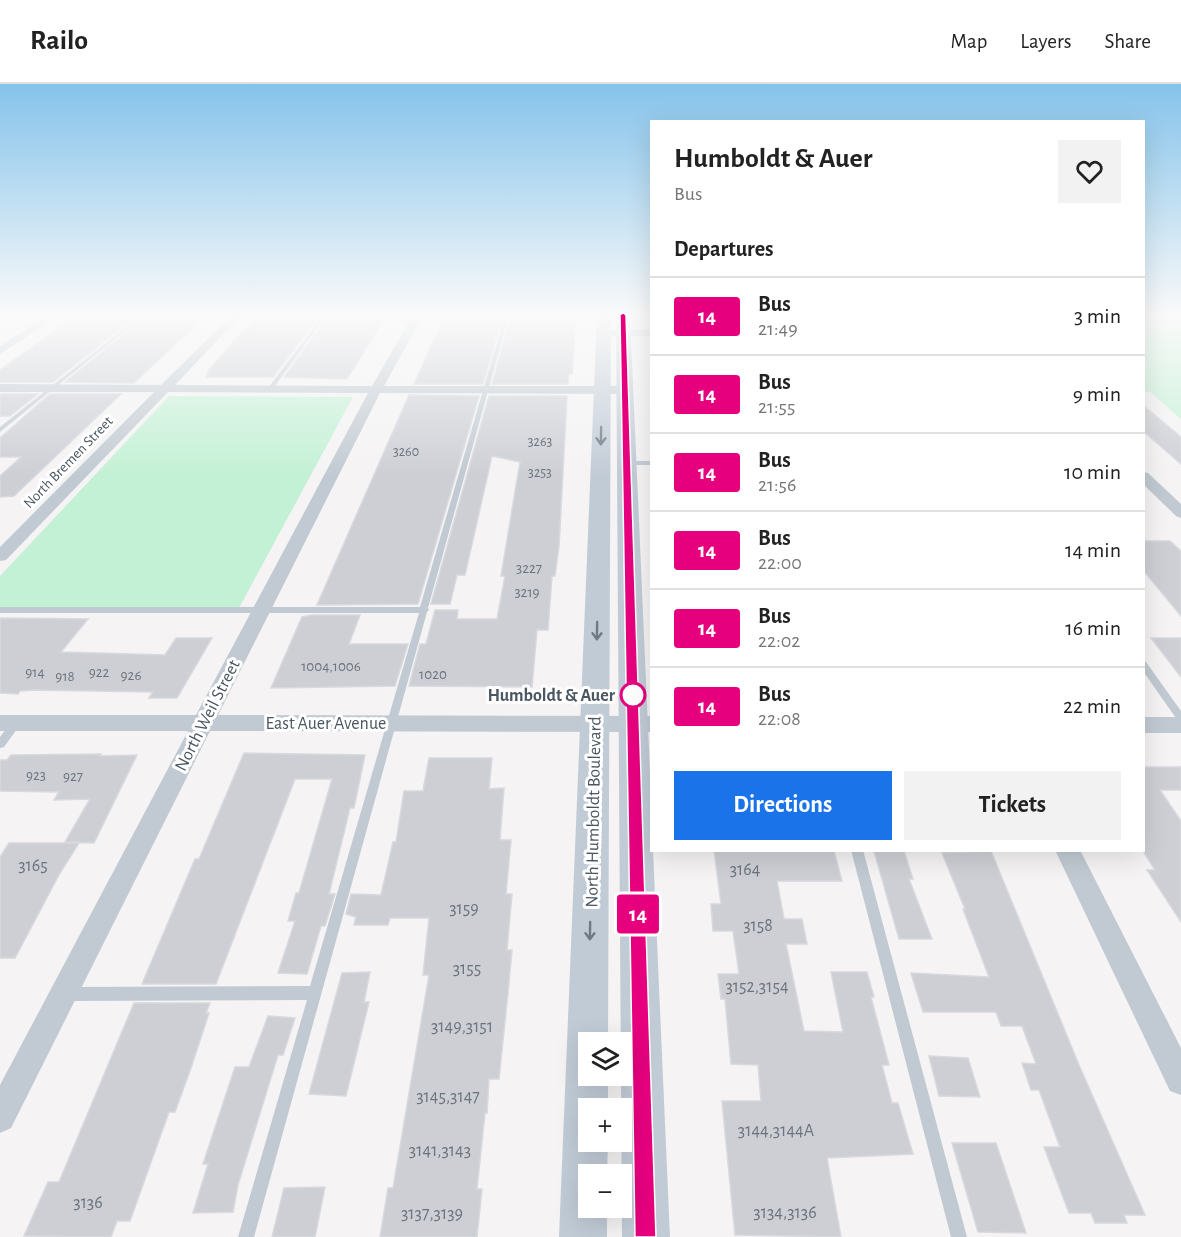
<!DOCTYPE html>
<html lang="en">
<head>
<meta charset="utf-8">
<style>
	body { margin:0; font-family:"Alegreya Sans",sans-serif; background:#f2f2f2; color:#222; height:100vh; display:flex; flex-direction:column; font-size:22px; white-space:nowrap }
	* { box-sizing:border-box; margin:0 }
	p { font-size:20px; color:#767676 }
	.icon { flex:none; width:33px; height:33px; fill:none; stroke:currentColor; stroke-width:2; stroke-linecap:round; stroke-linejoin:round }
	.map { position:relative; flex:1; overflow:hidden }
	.panel { position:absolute; left:650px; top:36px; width:495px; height:732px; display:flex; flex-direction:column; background:#fff; border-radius:0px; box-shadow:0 6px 24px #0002 }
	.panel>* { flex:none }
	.badge { padding:0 12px; border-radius:4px; font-size:21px; line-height:39px }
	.controls { position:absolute; left:578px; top:948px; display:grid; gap:12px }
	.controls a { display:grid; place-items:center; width:54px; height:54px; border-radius:0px; background:#fff; box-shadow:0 6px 24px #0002; font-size:30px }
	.map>.badge { position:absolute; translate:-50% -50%; box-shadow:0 0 0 3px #fff }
	h2 { padding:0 24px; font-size:22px; line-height:54px }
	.round { display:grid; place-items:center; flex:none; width:63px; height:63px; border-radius:0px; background:#f2f2f2 }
	.overview { display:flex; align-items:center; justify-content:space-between; height:102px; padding:0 24px }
	h1 { font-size:28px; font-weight:700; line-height:45px }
	.button { display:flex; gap:12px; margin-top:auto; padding:12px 24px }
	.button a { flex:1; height:69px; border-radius:0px; background:#1a73e8; color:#fff; font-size:24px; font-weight:700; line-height:69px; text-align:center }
	.button a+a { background:#f2f2f2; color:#222 }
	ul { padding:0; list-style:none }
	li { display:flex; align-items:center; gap:18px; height:78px; padding:0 24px; border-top:2px solid #e0e0e0 }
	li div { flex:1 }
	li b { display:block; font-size:22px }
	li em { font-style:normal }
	li .badge { min-width:66px; font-weight:700; text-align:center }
	header { display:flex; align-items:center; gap:36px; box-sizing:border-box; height:84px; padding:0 30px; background:#fff; border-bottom:2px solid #e0e0e0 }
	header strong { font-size:28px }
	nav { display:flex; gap:33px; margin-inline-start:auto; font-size:21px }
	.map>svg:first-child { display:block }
	.green { fill:#c3f1d5 }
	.building { fill:#cdcfd5; stroke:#d7d9de; stroke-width:1.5 }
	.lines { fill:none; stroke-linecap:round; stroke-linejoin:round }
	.lane { fill:#c1cad2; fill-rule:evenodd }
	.street { fill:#c1cad2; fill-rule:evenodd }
	.secondary { fill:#c1cbd6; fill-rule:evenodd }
	.oneway { stroke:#6e7984 }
	.line { fill:#e6007e; stroke:#fff; stroke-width:1.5 }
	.stop-dot { fill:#fff; stroke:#e6007e; stroke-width:3 }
	.labels { text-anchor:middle; stroke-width:6; stroke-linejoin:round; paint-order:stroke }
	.far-number-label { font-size:14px; fill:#6b747e }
	.far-street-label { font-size:15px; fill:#4a5661; stroke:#fff }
	.number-label { font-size:15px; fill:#6b747e }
	.stop-label { font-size:18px; font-weight:bold; fill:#4a5661; stroke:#fff; text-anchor:end }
	.street-label { font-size:18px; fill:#4a5661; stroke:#fff }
	.near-number-label { font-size:18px; fill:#6b747e }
</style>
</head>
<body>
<header>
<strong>Railo</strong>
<nav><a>Map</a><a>Layers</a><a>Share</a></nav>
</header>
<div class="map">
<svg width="1181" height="1153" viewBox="0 0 1181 1153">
	<rect width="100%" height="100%" fill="#f5f3f3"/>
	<path class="green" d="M1143 231H1181V335L1150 308H1143Z
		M169 312 353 313 239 524 0 523V492Z"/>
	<path class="building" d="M78 231H138L53 298H0V286Z
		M147 231H203L194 239H198L134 299 65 298Z
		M263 231H320L273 293H206L210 288H207L241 249Z
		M329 231H387L347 295 284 293Z
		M445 231H503L483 300H414Z
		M511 231H576L572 290H569L568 300H492Z
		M0 310H38L10 332H0Z
		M50 310H121L14 412 0 413V392L21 373H0V354Z
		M409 311 479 312 418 520 317 521Z
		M489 312H567L559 462 555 492H552L548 546H537L532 603 409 602 420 560H426L435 526H458L457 535H497L505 492H501L520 378 492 372 465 491H457L450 520H431Z
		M1143 321 1181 353V380L1143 347Z
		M1143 457H1170L1181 467V532L1143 486Z
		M312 531H360L349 560H408L395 602 271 604 302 533Z
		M0 534 88 535 61 568 165 571 176 554H212L177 614H149L153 608 34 606 20 607 18 610 0 609Z
		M1151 554H1181V593Z
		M244 669 365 671 354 724H350L329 810H335L325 842H321L307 890 278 889 295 837H288L296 809H299L332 695H295L216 900H142L195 775H199Z
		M101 670 100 672 137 671 94 759 65 758 90 715 54 716 59 708 0 707V676H7L11 671Z
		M429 674H492L489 705 504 704 500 756H511L506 810H512L507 866H512L508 909 499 995H489L487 1029H485L477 1105H482L477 1153H380L388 1104H393L429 891H423L429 834H390L388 841H354L356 833 346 830 351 810 381 811 393 758H396L404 707H423Z
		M1143 680 1145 683H1181V706H1160L1181 737V838L1147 786H1155L1143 767Z
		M9 759H79L60 789 15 874H0V773Z
		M714 766 834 767 842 797H777L784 835H802L807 860H786L804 947 843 948 831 888H867L874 913H871L889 981H882L892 1019H898L913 1070 827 1074 841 1153 735 1151 722 1017H761L758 981 731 980 725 915H721L718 890H739L733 847H713L711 820H721Z
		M874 767H904L913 795H909L932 855H899Z
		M991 767 1079 981 1145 1131H1124L1127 1139H1095L1091 1129H1069L1044 1063H1060L1039 1006H1031L1022 979 1036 980 1022 942H1001L996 928H923L911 889 989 893 963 825H965L942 769Z
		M370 888 364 918H369L346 1012 309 1010 342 889Z
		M134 919H210L206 929H209L191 984 175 1028H169L130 1137H117L111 1153 24 1152 48 1098H59Z
		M268 932 295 934 283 971H278L238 1101 233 1128 193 1129 208 1080H203L235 983H249Z
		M929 972 968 974 980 1013 939 1012Z
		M952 1059H996L1026 1149 978 1148Z
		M325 1103 315 1153H272L284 1104Z"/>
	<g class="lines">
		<path class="lane" d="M141 231H145L0 348V343Z
			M323 231H327L272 306H268V304Z
			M505 231H509L428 524 429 526 427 528 254 1153H238L307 916 66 917 61 915 59 910 61 905 66 903 310 902 419 529H0V523H420Z
			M651 377V381H627L624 379 627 377Z
			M1143 577 1146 578 1181 627V638L1178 637 1143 587Z
			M16 635 19 636 21 639 19 642 4 663 0 664V653L13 636Z
			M851 766H863L967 1153H951Z"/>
		<path class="street" d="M48 231H59L0 270V262Z
			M232 231H242L175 301 372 302 413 231H423L384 302H625L631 306 625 310 380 309 218 631 651 632V648L210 647 11 1044 0 1049V1001L188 647H0V631H196L368 309 168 308 6 476 0 477V463L154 308H0V300L161 301Z
			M651 246V252H603L598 249 603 246Z
			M1143 388 1148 389 1181 420V434L1176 432 1143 400Z
			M1143 633H1181V649H1143Z
			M1055 766H1080L1181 964V1011L1170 1007Z"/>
		<path class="secondary" d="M597 231H611L608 958H588V992H608V1024H588V1058H608L607 1090H588V1124H607V1153H559Z
			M616 231H630L651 712V766H653L670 1153H622Z"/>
	</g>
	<defs><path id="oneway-shaft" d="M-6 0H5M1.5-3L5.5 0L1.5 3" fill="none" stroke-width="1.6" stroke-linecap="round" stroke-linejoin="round" transform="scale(1.5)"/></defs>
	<g class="oneway">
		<use href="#oneway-shaft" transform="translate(601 352) rotate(91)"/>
		<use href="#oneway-shaft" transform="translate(597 547) rotate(91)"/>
		<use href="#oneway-shaft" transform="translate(590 847) rotate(91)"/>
	</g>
	<linearGradient id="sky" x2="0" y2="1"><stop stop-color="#85c3ea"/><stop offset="0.59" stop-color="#fafafa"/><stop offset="1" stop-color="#fafafa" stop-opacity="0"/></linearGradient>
	<rect width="1181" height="392" fill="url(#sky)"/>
	<path class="line" d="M623 229 626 231 656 1153H635L620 231Z"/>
	<circle class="stop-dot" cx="633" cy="611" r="12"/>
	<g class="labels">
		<g class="far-number-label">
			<text x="540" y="362">3263</text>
			<text x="406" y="372">3260</text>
			<text x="540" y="393">3253</text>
		</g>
		<g class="far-street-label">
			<text transform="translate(68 378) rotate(-46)" y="5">North Bremen Street</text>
		</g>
		<g class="number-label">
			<text x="529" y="489">3227</text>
			<text x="527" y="513">3219</text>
			<text x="331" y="587">1004,1006</text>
			<text x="35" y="593">914</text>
			<text x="99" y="593">922</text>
			<text x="433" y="595">1020</text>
			<text x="131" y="596">926</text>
			<text x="65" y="597">918</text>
			<text x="36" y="696">923</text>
			<text x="73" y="697">927</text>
		</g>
		<g class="stop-label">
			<text x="615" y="617">Humboldt &amp; Auer</text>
		</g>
		<g class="street-label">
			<text transform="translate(207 631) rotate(-63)" y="6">North Weil Street</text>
			<text x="326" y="645">East Auer Avenue</text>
			<text transform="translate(593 728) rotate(-89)" y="6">North Humboldt Boulevard</text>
		</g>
		<g class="near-number-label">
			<text x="33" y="787">3165</text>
			<text x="745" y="791">3164</text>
			<text x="464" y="830">3159</text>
			<text x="758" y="847">3158</text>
			<text x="467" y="890">3155</text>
			<text x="757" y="908">3152,3154</text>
			<text x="462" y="948">3149,3151</text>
			<text x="448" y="1018">3145,3147</text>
			<text x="776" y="1052">3144,3144A</text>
			<text x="440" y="1072">3141,3143</text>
			<text x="88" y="1124">3136</text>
			<text x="785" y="1134">3134,3136</text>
			<text x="432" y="1135">3137,3139</text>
		</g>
	</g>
</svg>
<div class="controls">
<a><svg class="icon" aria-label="layers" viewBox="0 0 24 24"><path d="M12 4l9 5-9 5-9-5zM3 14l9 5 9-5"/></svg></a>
<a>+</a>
<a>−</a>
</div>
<b class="badge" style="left:638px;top:830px;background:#e6007e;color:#fff">14</b>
<section class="panel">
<div class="overview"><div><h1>Humboldt &amp; Auer</h1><p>Bus</p></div><a class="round"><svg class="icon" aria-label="heart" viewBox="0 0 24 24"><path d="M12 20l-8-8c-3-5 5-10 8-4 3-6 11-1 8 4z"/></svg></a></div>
<h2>Departures</h2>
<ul>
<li><span class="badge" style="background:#e6007e;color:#fff">14</span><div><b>Bus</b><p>21:49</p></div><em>3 min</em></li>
<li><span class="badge" style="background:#e6007e;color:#fff">14</span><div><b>Bus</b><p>21:55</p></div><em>9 min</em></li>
<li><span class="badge" style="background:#e6007e;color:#fff">14</span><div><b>Bus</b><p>21:56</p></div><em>10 min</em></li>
<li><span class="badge" style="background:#e6007e;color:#fff">14</span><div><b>Bus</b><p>22:00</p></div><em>14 min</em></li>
<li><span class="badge" style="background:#e6007e;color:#fff">14</span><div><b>Bus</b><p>22:02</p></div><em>16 min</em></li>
<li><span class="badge" style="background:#e6007e;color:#fff">14</span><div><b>Bus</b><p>22:08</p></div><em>22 min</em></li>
</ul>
<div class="button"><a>Directions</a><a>Tickets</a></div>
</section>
</div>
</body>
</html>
